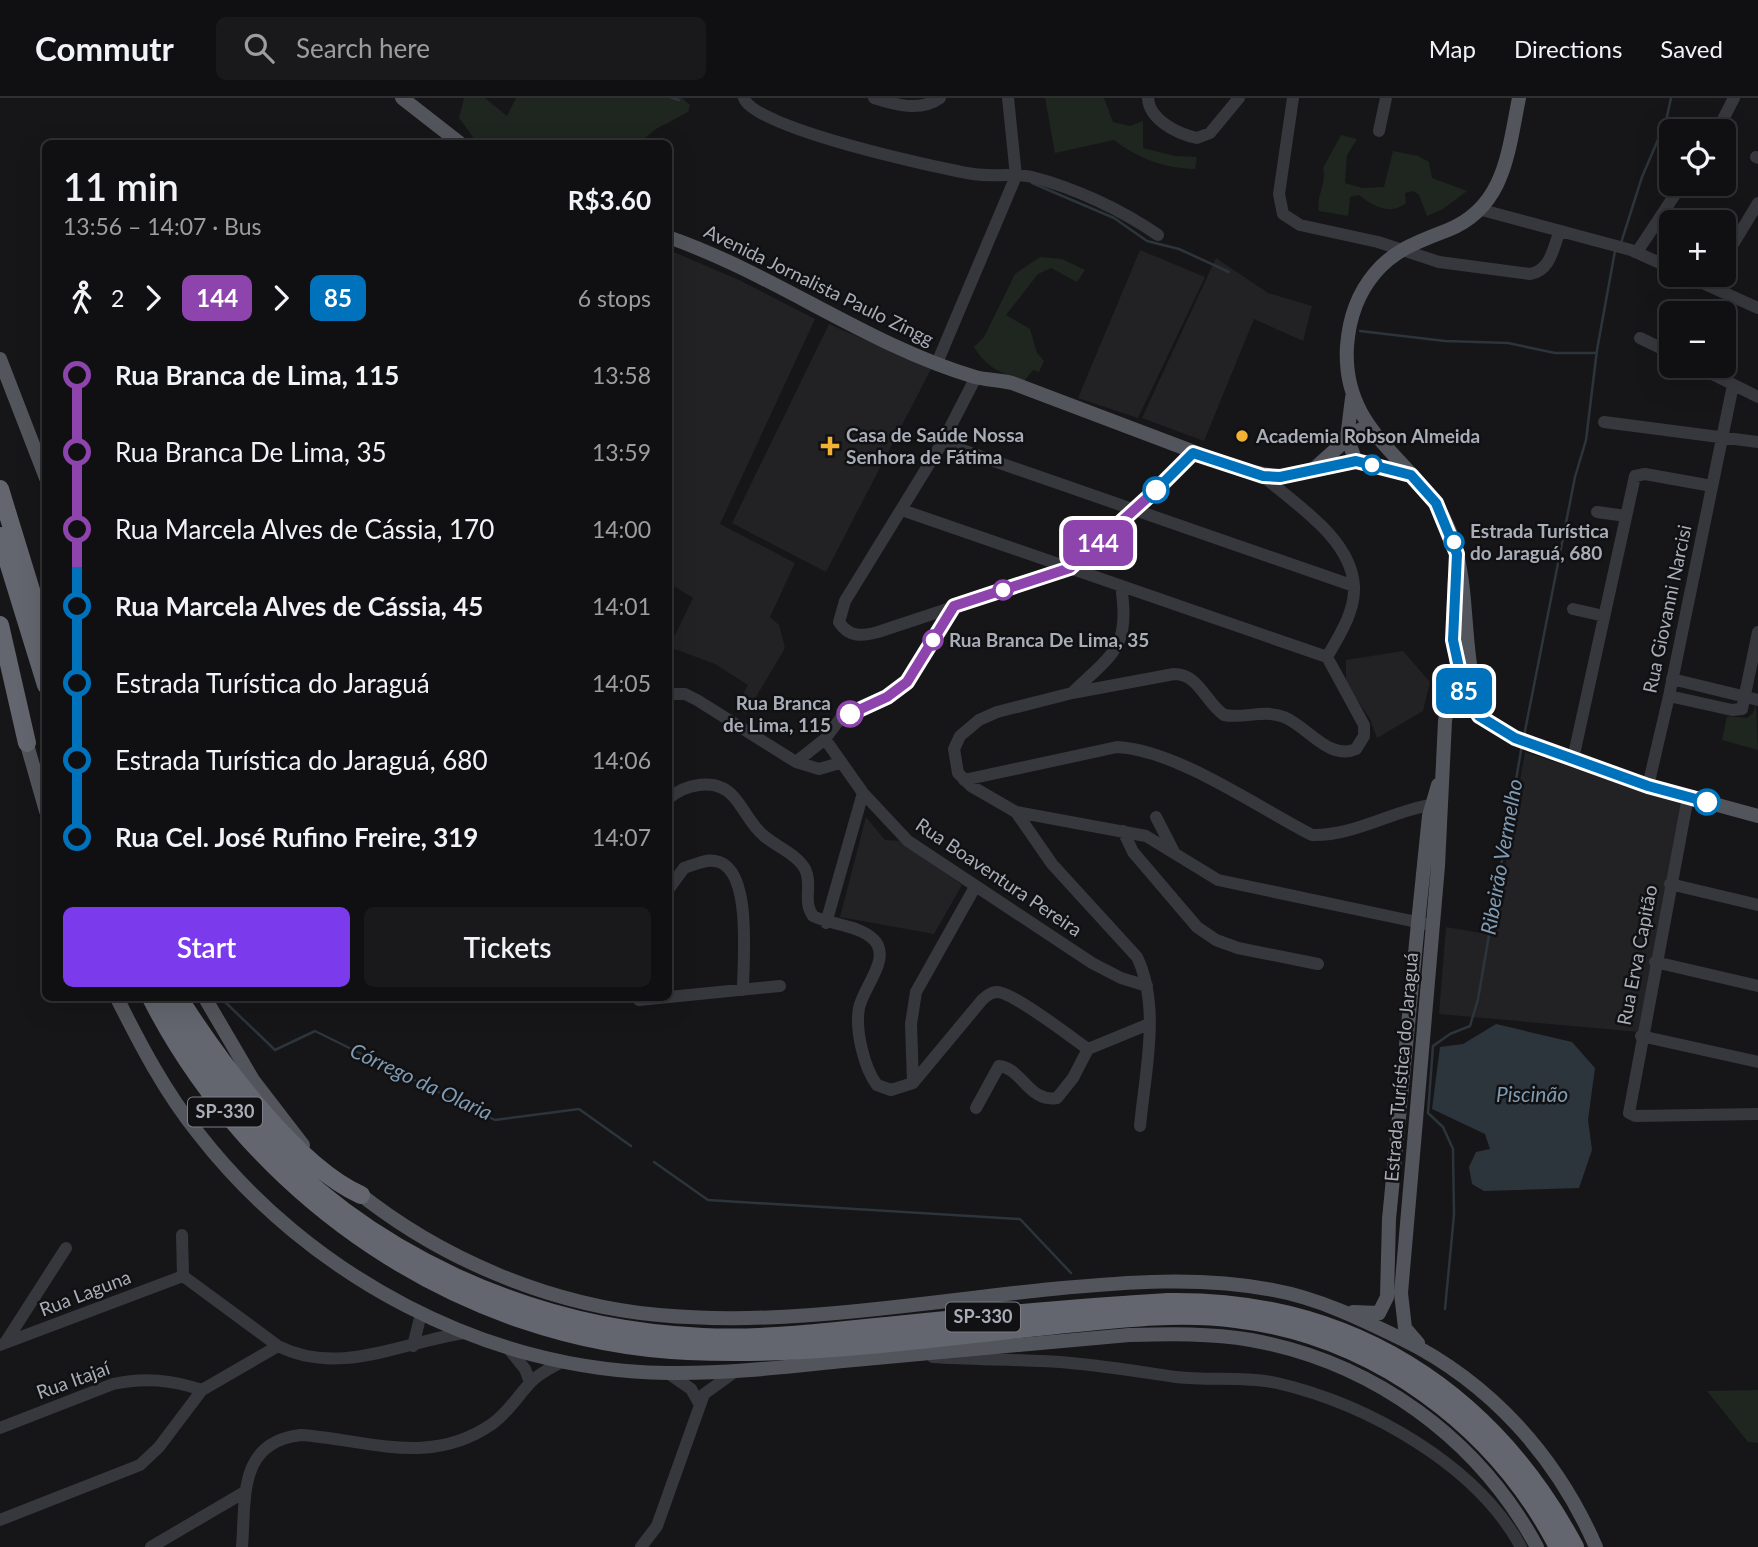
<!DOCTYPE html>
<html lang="en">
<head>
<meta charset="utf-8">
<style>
	body { margin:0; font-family:Lato,sans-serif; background:#19191b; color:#f1f3f6; height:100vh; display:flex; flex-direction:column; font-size:26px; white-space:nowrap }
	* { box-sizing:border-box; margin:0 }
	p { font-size:23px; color:#9c9d9f }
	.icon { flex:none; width:38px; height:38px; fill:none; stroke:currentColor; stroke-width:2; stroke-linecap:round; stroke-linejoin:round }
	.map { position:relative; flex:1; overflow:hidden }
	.panel { position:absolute; left:42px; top:42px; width:630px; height:861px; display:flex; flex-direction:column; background:#101012; border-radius:10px; box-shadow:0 7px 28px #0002,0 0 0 2px #303032 }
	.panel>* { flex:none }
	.badge { padding:0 14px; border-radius:10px; font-size:24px; line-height:46px }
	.fabs { position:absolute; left:1659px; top:21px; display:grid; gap:14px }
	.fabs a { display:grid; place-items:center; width:77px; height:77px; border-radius:10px; background:#101012; box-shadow:0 7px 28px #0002,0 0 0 2px #303032; font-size:35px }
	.map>.badge { position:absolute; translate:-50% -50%; box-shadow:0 0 0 4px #fff }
	.legs { display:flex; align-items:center; gap:10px; height:77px; padding:0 21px; font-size:23px }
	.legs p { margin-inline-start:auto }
	.headline { display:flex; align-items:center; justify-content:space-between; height:119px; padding:0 21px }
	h1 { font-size:38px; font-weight:600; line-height:52px }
	.primary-button { display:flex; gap:14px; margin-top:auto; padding:14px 21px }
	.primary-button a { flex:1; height:80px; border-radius:10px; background:#7c3aed; color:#fff; font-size:28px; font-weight:600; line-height:80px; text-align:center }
	.primary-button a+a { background:#19191b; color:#f1f3f6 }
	ul { padding:0 21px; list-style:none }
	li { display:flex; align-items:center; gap:24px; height:77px; font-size:26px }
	li i { display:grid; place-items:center; width:10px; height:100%; margin:0 9px; background:currentColor }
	li i::after { content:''; width:18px; height:18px; margin:-9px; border:5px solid; border-radius:50%; background:#101012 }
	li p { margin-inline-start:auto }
	li:first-child i { background:linear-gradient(#0000 50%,currentColor 0) }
	li:last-child i { background:linear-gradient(currentColor 50%,#0000 0) }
	header { display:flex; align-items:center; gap:42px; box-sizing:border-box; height:98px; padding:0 35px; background:#101012; border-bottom:2px solid #303032 }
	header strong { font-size:33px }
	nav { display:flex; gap:38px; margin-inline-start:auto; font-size:24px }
	.search { width:490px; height:63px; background:#19191b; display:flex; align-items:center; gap:18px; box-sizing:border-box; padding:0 24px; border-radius:10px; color:#9c9d9f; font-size:26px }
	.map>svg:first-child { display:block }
	.built { fill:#222225 }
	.green { fill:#1e261f }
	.water { fill:#2c353c }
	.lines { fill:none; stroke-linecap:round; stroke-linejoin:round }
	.stream { stroke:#2c353c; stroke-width:2.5 }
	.minor { stroke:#37383d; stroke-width:12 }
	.major { stroke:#53555c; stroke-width:14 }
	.highway { stroke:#63666e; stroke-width:18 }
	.line-1-casing { stroke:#fff; stroke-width:16 }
	.line-2-casing { stroke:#fff; stroke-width:16 }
	.line-1 { stroke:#8e44ad; stroke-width:10 }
	.line-2 { stroke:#0072bc; stroke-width:10 }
	.poi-dot { fill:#f2b134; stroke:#111113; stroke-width:2.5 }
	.stop-2-dot { fill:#fff; stroke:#0072bc; stroke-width:3.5 }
	.stop-1-dot { fill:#fff; stroke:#8e44ad; stroke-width:3.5 }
	.labels { text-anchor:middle; stroke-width:5; stroke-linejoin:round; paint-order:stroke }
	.shield { fill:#111113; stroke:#7b7e86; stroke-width:2 }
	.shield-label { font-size:18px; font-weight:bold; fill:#a8adb8 }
	.street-label { font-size:19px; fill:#a8adb8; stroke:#111113 }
	.poi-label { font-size:19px; font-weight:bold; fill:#a8adb8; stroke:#111113; text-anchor:start }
	.stop-label { font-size:19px; font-weight:bold; fill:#a8adb8; stroke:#111113; text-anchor:start }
	.water-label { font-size:21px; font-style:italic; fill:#7f9bb3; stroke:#111113 }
</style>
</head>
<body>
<header>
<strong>Commutr</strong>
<div class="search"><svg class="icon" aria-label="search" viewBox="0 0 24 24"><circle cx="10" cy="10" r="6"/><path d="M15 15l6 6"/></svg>Search here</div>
<nav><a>Map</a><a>Directions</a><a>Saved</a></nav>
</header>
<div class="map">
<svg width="1758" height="1449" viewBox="0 0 1758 1449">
	<rect width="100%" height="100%" fill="#161618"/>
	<path class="built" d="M669 152 739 182 815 221 720 426 795 465 770 519 779 527 785 550 746 616 736 609 748 587 715 566 669 549 693 500 669 485Z
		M1140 152 1205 179 1138 320 1078 300Z
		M1216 160 1268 195 1312 208 1303 243 1254 221 1204 343 1142 320Z
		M829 226 931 271 826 474 732 425Z
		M1403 553 1430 584 1423 613 1377 640 1370 621 1346 585V562Z
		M1525 654 1682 706 1639 934 1439 916 1446 829 1493 837Z
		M866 719 885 742 900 743 962 787 934 836 840 819Z"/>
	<path class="green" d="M464 0H485L507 18 516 0H682L690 7 688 14 656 31 639 45 478 46 459 20Z
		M1045 0H1104L1113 24 1130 28 1143 23V50L1175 58 1197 59 1195 71C1164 70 1139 61 1114 42L1055 55Z
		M1341 37 1357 41 1347 57 1345 85 1362 90 1384 89 1393 53 1418 58 1429 64 1432 80 1467 93 1443 111 1427 118 1419 97 1413 93 1405 95 1406 105C1390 118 1373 108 1359 97L1350 99 1348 118 1319 113C1316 97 1327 86 1323 70Z
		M1040 159 1062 161 1085 172 1077 184 1051 170 1038 176 1006 217 1030 231 1037 255 1044 263 1039 274 1033 272 1024 283C1002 276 986 269 974 249L984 239 1015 176Z
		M1756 605 1758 652 1722 642 1727 618 1747 620 1753 615Z
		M1758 1292V1345L1748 1344 1707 1293Z"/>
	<path class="water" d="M1496 926 1572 944 1595 970 1588 1022 1592 1052 1579 1090 1484 1093 1472 1086 1469 1069 1476 1054 1490 1051 1485 1036 1432 1011 1440 949 1463 946Z"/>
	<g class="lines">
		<path class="stream" d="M672 0 679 2
			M1032 85 1114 120 1147 143 1179 151 1229 174
			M1621 145 1642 79 1666 23 1671 0
			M1360 233 1445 243 1508 245 1555 255H1596
			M1524 638 1575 379 1586 342 1597 252 1615 153
			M224 903 275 952 315 933 495 1022 579 1011 631 1048
			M654 1064 708 1102 1020 1121 1071 1175
			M1445 1211 1454 1117 1453 1051 1443 1029 1428 1015 1433 948 1450 936 1470 928 1478 901 1522 647"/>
		<path class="minor" d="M744 0C753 30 938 70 973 76 993 79 1013 75 1032 79 1075 90 1122 112 1158 137
			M874 0C896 7 920 14 940 0
			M1148 0C1149 22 1178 36 1197 40L1210 35 1239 0
			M1293 0 1279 96 1283 116 1300 127 1378 144 1439 164 1530 176C1550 173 1553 151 1559 135
			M1379 33 1386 0
			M1717 33 1734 0
			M1756 59 1758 60
			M1482 112 1631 152 1671 170
			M1637 154 1682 86
			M1724 161 1758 105
			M1685 177 1758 210
			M1640 240 1671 255
			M937 265 1016 78 1008 0
			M1696 268 1758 299
			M976 279 942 345 845 503 839 524C849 540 863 538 878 534L1071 470 1193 355
			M1604 324 1758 344
			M942 345 1354 488
			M1263 378C1296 407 1352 441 1354 489 1355 514 1339 538 1327 559L1364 627V638L1356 651C1329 663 1307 628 1284 619 1264 611 1244 621 1224 617 1205 604 1199 576 1174 576L1072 595 997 614 979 622 960 638 954 651 958 675 971 688 1016 714 1146 738 1218 782 1426 826
			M902 412 1327 559
			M1597 414 1626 418
			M1573 511 1604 518
			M1672 581 1758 602
			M1072 595C1113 555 1131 550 1121 488
			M668 596H685L697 602 796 664 825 641 840 621 887 599 907 584 954 508
			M1669 598 1732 612 1742 611 1758 534
			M825 641 863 695 908 743 1092 865 1121 880 1147 888
			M1573 661 1635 378 1645 376 1712 388
			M796 664 819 671 840 665
			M964 682 1117 649C1177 652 1257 709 1312 737 1357 738 1396 710 1439 706
			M1648 688 1669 598 1733 287
			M1688 699 1629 1015 1635 1018 1758 1016
			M668 701C685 686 716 679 733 698 744 710 750 726 763 737 775 748 797 756 805 771 813 787 802 803 813 818 831 827 859 827 873 841 893 859 863 889 859 910 855 932 864 970 877 987L891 992 913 985 982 902C986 898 991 894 997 894 1013 894 1072 940 1088 951
			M1016 714 1052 766 1137 859C1161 909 1145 974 1140 1028
			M1156 719 1173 752
			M1123 733 1133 754 1197 829 1216 842 1238 850 1318 866
			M1670 786 1758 807
			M668 792 684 770C693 767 705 761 715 763 753 768 743 862 743 892
			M826 825 863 695
			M1655 864 1758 888
			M639 902 780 888
			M1641 938 1758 964
			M913 985 911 926 916 894 975 789
			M976 1010 999 968C1022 970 1029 1005 1057 1000L1073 980 1088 951 1149 926
			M182 1137 183 1178 278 1248
			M5 1245 66 1150
			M0 1247 183 1178
			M413 1248 421 1216
			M508 1250 525 1271 530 1284
			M933 1259C979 1262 1025 1261 1071 1265 1106 1268 1141 1274 1176 1279 1210 1283 1244 1278 1277 1285 1367 1306 1476 1366 1521 1449
			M668 1275 691 1291 699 1305
			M0 1330 113 1286C145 1279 172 1282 202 1292
			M0 1422 140 1367 159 1349 202 1292 278 1248C340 1279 402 1244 464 1235
			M151 1449 243 1395
			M242 1449C246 1401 237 1344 301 1337 369 1342 430 1369 492 1326 509 1314 518 1297 532 1283 541 1274 553 1269 563 1263
			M641 1449 657 1428 704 1296 736 1273"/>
		<path class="major" d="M402 0 461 46
			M668 139C775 176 867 247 975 279 987 282 1000 282 1012 285L1242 372 1280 379 1356 363 1411 377
			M0 261 46 380
			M1352 300 1347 340 1356 363
			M1316 369 1355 334 1369 328
			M1455 478 1453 530 1457 566 1464 593 1479 618 1515 640 1648 688 1758 718
			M1486 623C1459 567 1472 500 1453 442 1428 364 1341 343 1347 248 1349 221 1358 195 1375 175 1395 151 1420 143 1448 132 1505 109 1508 54 1519 0
			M24 636 46 713
			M117 900C140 946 165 994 198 1035 309 1178 486 1273 668 1275 726 1276 785 1269 843 1263 938 1254 1033 1245 1129 1237 1170 1236 1210 1235 1251 1242 1373 1264 1478 1340 1537 1449
			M205 900 253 982 303 1047
			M355 1092C440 1161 550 1207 659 1217 789 1229 922 1204 1052 1191 1125 1184 1200 1178 1273 1192 1318 1200 1361 1221 1402 1241 1491 1285 1557 1359 1596 1449
			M1353 1214 1379 1215 1387 1199 1389 1121 1418 825 1429 718 1438 687
			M1418 1245 1405 1230 1401 1195 1438 768 1445 623 1451 590 1460 579 1473 581"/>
		<path class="highway" d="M0 391 46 541
			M0 438 46 587
			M0 527 27 645
			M151 900C253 1100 461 1243 688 1253 806 1259 930 1240 1048 1228 1110 1222 1174 1213 1236 1221 1374 1238 1495 1327 1558 1449
			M166 900C191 944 218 989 251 1027 364 1157 533 1232 703 1239 767 1242 832 1233 896 1227 986 1218 1077 1209 1168 1204 1349 1201 1491 1292 1575 1449
			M182 905C221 965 296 1068 361 1097"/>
	</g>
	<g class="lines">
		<g class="line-1-casing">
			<path id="line-1" d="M850 616 887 599 907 584 954 508 1070 470 1156 392"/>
		</g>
		<g class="line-2-casing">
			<path id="line-2" d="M1156 392 1193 355 1263 378 1280 379 1356 363 1411 377 1436 405 1457 456 1453 542 1464 593 1479 618 1515 640 1648 688 1707 704"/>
		</g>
		<use href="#line-1" class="line-1"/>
		<use href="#line-2" class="line-2"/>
	</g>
	<g class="poi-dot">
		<circle cx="1242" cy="338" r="7"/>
		<path d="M826.5 337.5h7v7h7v7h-7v7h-7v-7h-7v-7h7z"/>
	</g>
	<g class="stop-2-dot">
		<circle cx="1372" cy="367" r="9"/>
		<circle cx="1156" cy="392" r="12"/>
		<circle cx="1454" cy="444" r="9"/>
		<circle cx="1707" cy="704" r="12"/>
	</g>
	<g class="stop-1-dot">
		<circle cx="1003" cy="492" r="9"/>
		<circle cx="933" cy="542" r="9"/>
		<circle cx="850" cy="616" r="12"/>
	</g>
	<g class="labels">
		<g class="shield">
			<rect x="188" y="999.5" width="74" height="29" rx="5"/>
			<rect x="946" y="1204.5" width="74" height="29" rx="5"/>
		</g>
		<g class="shield-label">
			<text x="225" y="1020">SP-330</text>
			<text x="983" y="1225">SP-330</text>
		</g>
		<g class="street-label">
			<text transform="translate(819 187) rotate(26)" y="7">Avenida Jornalista Paulo Zingg</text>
			<text transform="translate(1667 511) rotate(-78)" y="7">Rua Giovanni Narcisi</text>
			<text transform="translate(999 779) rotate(34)" y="7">Rua Boaventura Pereira</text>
			<text transform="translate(1637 857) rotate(-79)" y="7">Rua Erva Capitão</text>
			<text transform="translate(1401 969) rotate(-85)" y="7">Estrada Turística do Jaraguá</text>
			<text transform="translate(85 1195) rotate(-21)" y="7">Rua Laguna</text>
			<text transform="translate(73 1282) rotate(-20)" y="7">Rua Itajaí</text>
		</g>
		<g class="poi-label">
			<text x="846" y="344">Casa de Saúde Nossa<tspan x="846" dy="22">Senhora de Fátima</tspan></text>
			<text x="1256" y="345">Academia Robson Almeida</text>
		</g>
		<g class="stop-label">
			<text x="1470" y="440">Estrada Turística<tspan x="1470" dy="22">do Jaraguá, 680</tspan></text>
			<text x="949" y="549">Rua Branca De Lima, 35</text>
			<text x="831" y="612" text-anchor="end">Rua Branca<tspan x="831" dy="22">de Lima, 115</tspan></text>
		</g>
		<g class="water-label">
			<text transform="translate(1502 759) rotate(-80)" y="7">Ribeirão Vermelho</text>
			<text transform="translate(421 984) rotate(25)" y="7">Córrego da Olaria</text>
			<text x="1532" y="1004">Piscinão</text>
		</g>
	</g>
</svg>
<div class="fabs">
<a><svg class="icon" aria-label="locate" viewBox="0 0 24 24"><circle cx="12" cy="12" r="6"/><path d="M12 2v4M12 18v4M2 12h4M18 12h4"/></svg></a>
<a>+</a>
<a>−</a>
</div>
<b class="badge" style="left:1098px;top:445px;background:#8e44ad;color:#fff">144</b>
<b class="badge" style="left:1464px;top:593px;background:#0072bc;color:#fff">85</b>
<section class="panel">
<div class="headline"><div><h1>11 min</h1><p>13:56 – 14:07 · Bus</p></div><b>R$3.60</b></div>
<div class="legs"><svg class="icon" aria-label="walk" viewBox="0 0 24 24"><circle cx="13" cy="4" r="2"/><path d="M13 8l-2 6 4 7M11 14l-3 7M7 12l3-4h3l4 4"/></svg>2<svg class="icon" aria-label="forward" viewBox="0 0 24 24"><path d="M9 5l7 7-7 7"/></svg><b class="badge" style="background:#8e44ad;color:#fff">144</b><svg class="icon" aria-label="forward" viewBox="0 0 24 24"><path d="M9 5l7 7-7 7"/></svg><b class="badge" style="background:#0072bc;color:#fff">85</b><p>6 stops</p></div>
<ul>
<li><i style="color:#8e44ad"></i><b>Rua Branca de Lima, 115</b><p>13:58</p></li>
<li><i style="color:#8e44ad"></i><span>Rua Branca De Lima, 35</span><p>13:59</p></li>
<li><i style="color:#8e44ad"></i><span>Rua Marcela Alves de Cássia, 170</span><p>14:00</p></li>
<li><i style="color:#0072bc"></i><b>Rua Marcela Alves de Cássia, 45</b><p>14:01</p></li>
<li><i style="color:#0072bc"></i><span>Estrada Turística do Jaraguá</span><p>14:05</p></li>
<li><i style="color:#0072bc"></i><span>Estrada Turística do Jaraguá, 680</span><p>14:06</p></li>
<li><i style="color:#0072bc"></i><b>Rua Cel. José Rufino Freire, 319</b><p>14:07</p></li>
</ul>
<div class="primary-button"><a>Start</a><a>Tickets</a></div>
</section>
</div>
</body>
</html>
